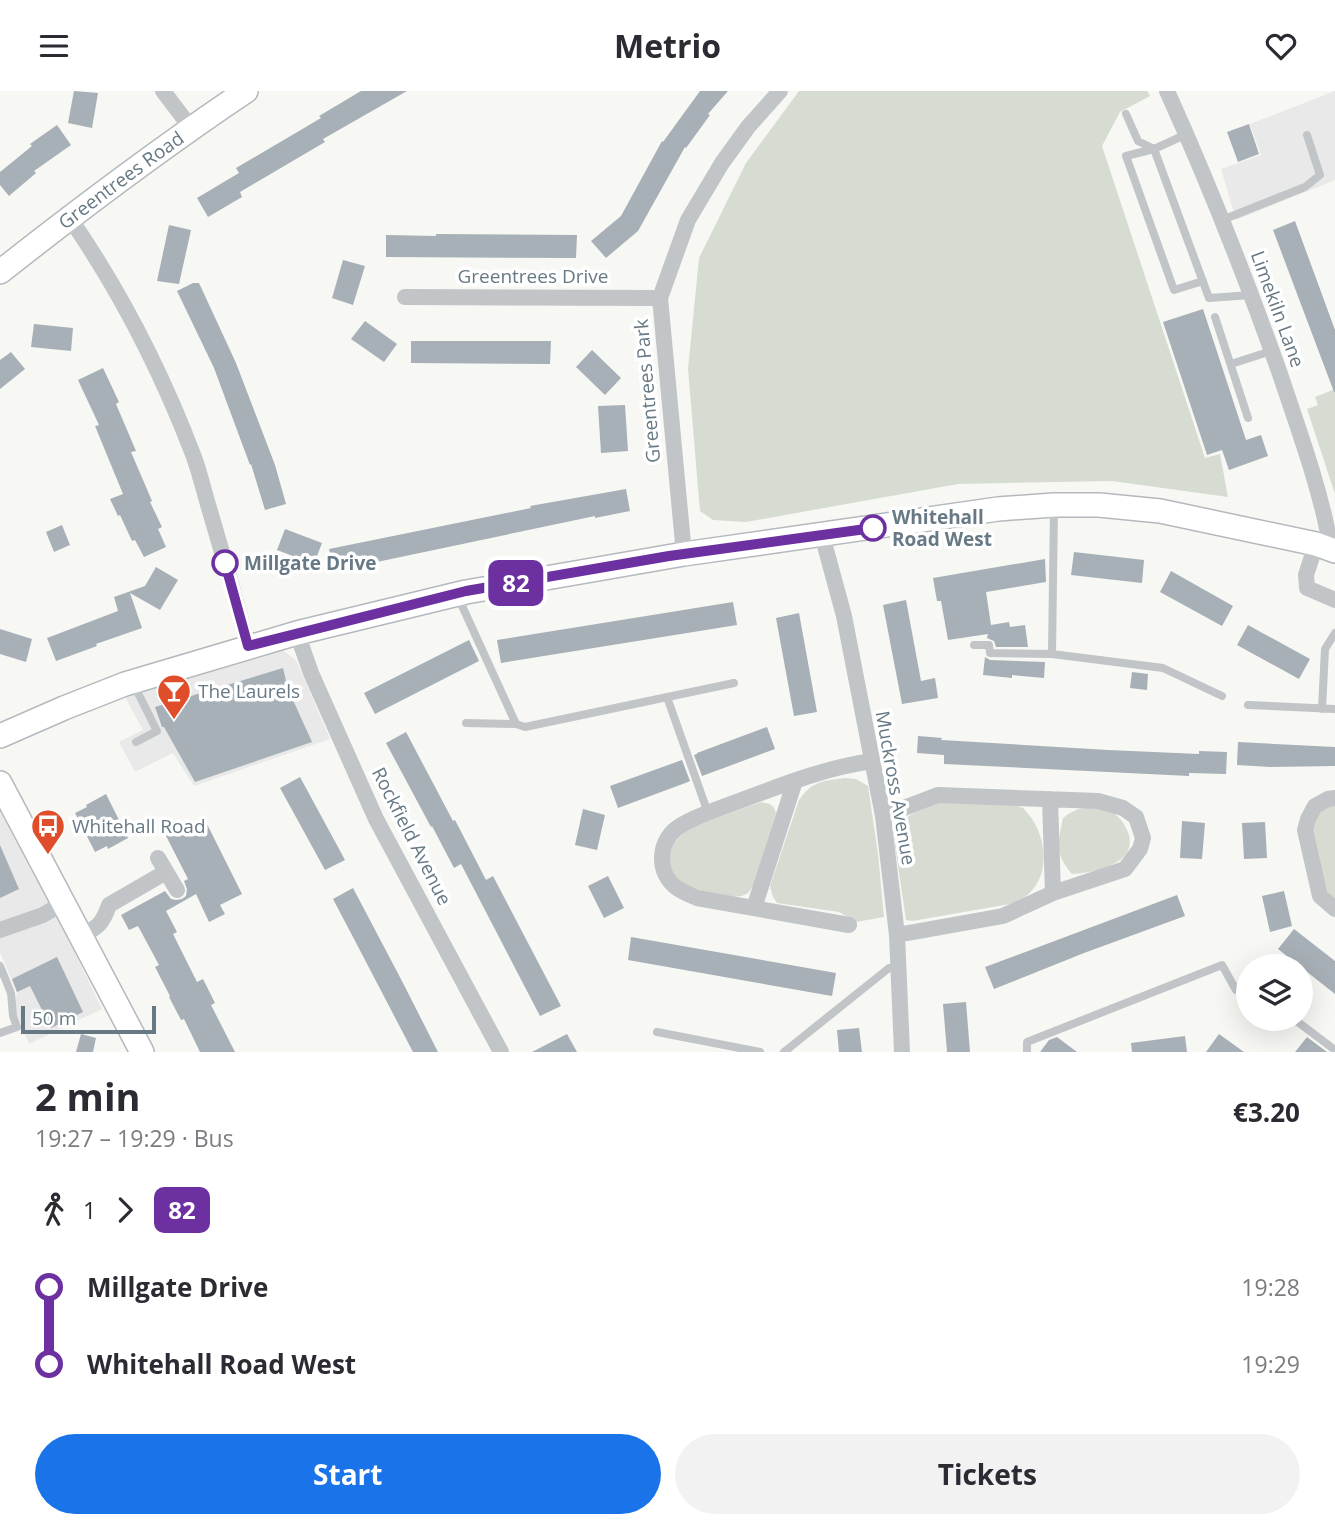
<!DOCTYPE html>
<html lang="en">
<head>
<meta charset="utf-8">
<style>
	body { margin:0; font-family:"Open Sans",sans-serif; background:#f2f2f3; color:#2b2b33; height:100vh; display:flex; flex-direction:column; font-size:26px; white-space:nowrap }
	* { box-sizing:border-box; margin:0 }
	p { font-size:23px; color:#7c7c81 }
	.icon { flex:none; width:38px; height:38px; fill:none; stroke:currentColor; stroke-width:2; stroke-linecap:round; stroke-linejoin:round }
	.map { position:relative; height:961px; overflow:hidden }
	.side { display:flex; flex-direction:column; background:#fff; flex:1 }
	.side>* { flex:none }
	.badge { padding:0 14px; border-radius:10px; font-size:24px; line-height:46px }
	.tools { position:absolute; left:1236px; top:863px; display:grid; gap:14px }
	.tools a { display:grid; place-items:center; width:77px; height:77px; border-radius:50%; background:#fff; box-shadow:0 7px 28px #0002; font-size:35px }
	.scale { position:absolute; left:21px; bottom:18px; width:135px; box-sizing:border-box; padding-left:7px; border:4px solid #677985; border-top:0; font-size:19px; line-height:24px; white-space:nowrap; color:#677985; -webkit-text-stroke:5px #fff; paint-order:stroke }
	.map>.badge { position:absolute; translate:-50% -50%; box-shadow:0 0 0 4px #fff }
	.legs { display:flex; align-items:center; gap:10px; height:77px; padding:0 35px; font-size:23px }
	.legs p { margin-inline-start:auto }
	.overview { display:flex; align-items:center; justify-content:space-between; height:119px; padding:0 35px }
	h1 { font-size:38px; font-weight:700; line-height:52px }
	.cta { display:flex; gap:14px; margin-top:auto; padding:14px 35px }
	.cta a { flex:1; height:80px; border-radius:42px; background:#1a73e8; color:#fff; font-size:28px; font-weight:700; line-height:80px; text-align:center }
	.cta a+a { background:#f2f2f3; color:#2b2b33 }
	ul { padding:0 35px; list-style:none }
	li { display:flex; align-items:center; gap:24px; height:77px; font-size:26px }
	li i { display:grid; place-items:center; width:10px; height:100%; margin:0 9px; background:currentColor }
	li i::after { content:''; width:18px; height:18px; margin:-9px; border:5px solid; border-radius:50%; background:#fff }
	li p { margin-inline-start:auto }
	li:first-child i { background:linear-gradient(#0000 50%,currentColor 0) }
	li:last-child i { background:linear-gradient(currentColor 50%,#0000 0) }
	header { display:flex; justify-content:space-between; align-items:center; height:91px; padding:0 35px; background:#fff; font-size:32px; font-weight:700 }
	.map>svg:first-child { display:block }
	.built { fill:#e8e9e8 }
	.green { fill:#d7dcd3 }
	.building { fill:#a7b0b6 }
	.lines { fill:none; stroke-linecap:round; stroke-linejoin:round }
	.secondary-casing { stroke:#b3b9bd; stroke-width:26 }
	.lane { stroke:#c1c5c8; stroke-width:8 }
	.street { stroke:#c1c5c8; stroke-width:16 }
	.secondary { stroke:#fff; stroke-width:23 }
	.line-1-casing { stroke:#fff; stroke-width:16 }
	.line-1 { stroke:#6c30a1; stroke-width:10 }
	.stop-1-dot { fill:#fff; stroke:#6c30a1; stroke-width:3.5 }
	.labels { text-anchor:middle; stroke-width:7; stroke-linejoin:round; paint-order:stroke }
	.street-label { font-size:19px; fill:#677985; stroke:#fff }
	.stop-label { font-size:19px; font-weight:bold; fill:#677985; stroke:#fff; text-anchor:start }
	.poi-label { font-size:19px; fill:#677985; stroke:#fff; text-anchor:start }
</style>
</head>
<body>
<header><svg class="icon" aria-label="menu" viewBox="0 0 24 24"><path d="M4 6h16M4 12h16M4 18h16"/></svg>Metrio<svg class="icon" aria-label="heart" viewBox="0 0 24 24"><path d="M12 20l-8-8c-3-5 5-10 8-4 3-6 11-1 8 4z"/></svg></header>
<div class="map">
<svg width="1335" height="961" viewBox="0 0 1335 961">
	<rect width="100%" height="100%" fill="#f7f7f4"/>
	<path class="built" d="M1335 0V89L1236 129 1221 78 1261 64 1250 33Z
		M282 559 296 569 330 648 194 695 173 662 135 681 119 651 143 639 125 606 141 598Z
		M0 719 39 788 102 918 29 953 14 916 17 902 0 861Z"/>
	<path class="green" d="M799 0H1147L1150 5 1120 21 1102 55 1205 367 1220 363 1228 406 1112 390 958 393 746 431 713 429 700 420 688 278 699 167 746 72Z
		M1335 298V403L1307 318 1318 314 1315 306Z
		M845 687 856 688 868 695 878 763 884 826 856 831 839 821 777 812 773 806 770 795 799 709C812 690 823 690 845 687Z
		M944 710 1012 714C1014 714 1021 716 1023 717 1024 718 1029 724 1030 725 1045 745 1050 778 1033 798 1027 806 1019 810 1010 813L912 830 906 829 892 735 914 722Z
		M761 711C769 712 774 713 776 722L754 794 748 802 742 805 732 806 708 802 687 795 678 789 670 777 669 765 673 753 688 737Z
		M1335 714V811L1324 796 1312 740C1315 725 1320 718 1335 714Z
		M1090 716C1097 718 1105 719 1111 721 1118 724 1123 731 1126 737 1144 771 1096 782 1072 783 1054 763 1058 751 1063 727 1072 720 1079 717 1090 716Z"/>
	<path class="building" d="M74 0 98 2 92 37 68 32Z
		M361 0H407L323 48 325 51 240 101 242 106 208 126 197 107 239 82 236 77 321 27 319 25Z
		M700 0H728L708 23 710 24 686 57 685 56 638 140 606 167 591 150 621 125 662 50 663 51Z
		M1249 33 1259 63 1238 71 1227 41Z
		M57 34 71 54 34 80 36 82 9 105 0 94V81L32 55 30 53Z
		M1295 130 1335 239V301H1334L1273 139Z
		M169 134 191 139 179 193 157 190Z
		M436 143 577 144 576 167 386 166V144L436 145Z
		M343 169 365 175 353 214 332 207Z
		M193 192H199L236 272 275 374 286 413 265 419 251 373 250 374 214 277 177 200Z
		M1203 218 1246 349 1261 344 1268 365 1229 379 1222 359 1207 364 1163 231Z
		M365 230 397 253 384 271 351 248Z
		M34 233 73 237 71 260 31 256Z
		M411 250H551L550 273 411 272Z
		M592 259 621 287 605 304 576 276Z
		M11 261 25 278 0 298V269Z
		M103 277 119 311 116 313 136 360 131 361 152 410 150 411 162 436 158 438 166 456 144 466 135 449 132 450 120 424 118 425 110 408 123 403 95 335 99 334 78 289Z
		M625 314 628 360 601 362 598 315Z
		M626 398 630 420 595 427V425L334 480 329 458 531 417 530 415Z
		M62 434 70 454 54 461 46 441Z
		M285 438 322 452 314 473 277 459Z
		M1074 461 1144 469 1142 492 1071 484Z
		M1045 468 1046 491 986 501 991 534 1009 531 1010 536 1025 534 1028 556H996L994 550 987 547 988 543 948 549 941 510H937L933 487Z
		M156 476 178 489 160 519 130 502 142 537 96 553 97 555 56 570 47 547 118 520 114 506 145 495Z
		M1171 480 1233 515 1222 535 1160 501Z
		M906 509 921 590 935 587 938 607 902 613 883 514Z
		M733 511 737 534 501 572 497 549Z
		M799 522 817 621 794 625 776 527Z
		M1248 534 1310 568 1299 588 1237 554Z
		M0 538 32 548 26 571 0 563Z
		M469 549 479 570 375 623 364 602Z
		M985 566 990 569 1045 571 1044 587 1012 584V587L983 584Z
		M283 577 288 598 312 651 195 691 164 636H162L155 616Z
		M1132 581 1148 583 1147 599 1130 597Z
		M767 636 775 658 702 685 694 664 697 663V662Z
		M406 641 453 730 455 729 486 789 493 785 561 915 540 925 461 773 454 777 432 735 431 736 386 652Z
		M918 645 942 647 941 649 1108 659 1199 663V660L1227 661 1226 683 1189 682V685L944 673V664L917 662Z
		M1238 651 1335 656V675L1270 676 1237 674Z
		M682 669 690 690 688 691 618 717 610 695Z
		M300 686 345 769 325 779 280 697Z
		M106 703 128 747 108 758 107 755 95 761 75 722 87 716 86 714Z
		M583 718 605 724 597 759 575 754Z
		M205 729 242 803 220 814 225 823 209 831 196 803 166 820 177 841 173 843 197 891 203 888 215 912 211 914 235 961H200L184 928 181 929 169 906 170 905 155 876 159 874 138 835 129 839 121 824 165 800 171 808 176 809 182 808 186 805 187 798 184 790 188 788 163 739 180 731 184 740Z
		M1182 730 1205 732 1202 768 1180 767Z
		M1265 731 1267 767 1244 768 1242 732Z
		M0 754 19 798 0 807Z
		M608 785 624 817 604 827 588 795Z
		M353 797 403 892 438 961H413L353 846 333 808Z
		M1284 800 1292 835 1270 841 1262 805Z
		M1177 804 1185 825 1084 862 994 898 985 876Z
		M1294 838 1335 870V903L1278 858Z
		M631 846 836 882 832 905 628 869Z
		M57 866 83 921 51 937 30 895 17 901 12 888Z
		M966 911 970 961H947L943 913Z
		M859 937 862 961H839L837 939Z
		M81 943 96 947 93 961H76Z
		M567 943 577 961H532Z
		M1219 943 1244 961H1206Z
		M1185 945 1187 961H1132L1131 952Z
		M1057 946 1077 961H1040L1049 949Z
		M1307 946 1327 961H1295Z"/>
	<g class="lines">
		<g class="secondary-casing">
			<g id="secondary">
				<path id="s1" d="M0 181C80 118 161 57 246 0"/>
				<path d="M0 645 64 617 125 593 297 542 466 501 684 463 998 418 1054 414H1099L1160 420 1316 453 1335 460"/>
				<path d="M0 692 142 961"/>
			</g>
		</g>
		<path class="lane" d="M1126 23 1138 50 1154 58
			M1187 43 1154 58 1209 207 1251 204
			M1154 58 1126 65 1174 199 1203 190
			M1222 129 1305 96 1320 84 1307 44
			M1215 226 1248 327
			M1231 273 1271 260
			M1054 417 1052 563 1163 577 1222 605
			M458 506 516 633 525 636 734 592
			M974 554H989L990 562 1052 563
			M133 592 157 640 136 651
			M667 606 708 722
			M1248 614 1335 618
			M1322 618 1325 558 1335 542
			M466 632 516 633
			M0 875 11 902 13 925 17 936 0 942
			M1294 928 1335 959
			M657 941 760 961
			M784 961 889 877 899 876
			M1027 961V951L1222 874 1236 899 1248 903"/>
		<path class="street" d="M163 0 191 37
			M1167 0C1209 93 1246 187 1280 283 1299 340 1321 399 1331 458
			M69 126C121 201 162 282 194 366 200 383 204 400 209 417 223 463 236 509 248 555
			M405 206 660 207
			M822 444 844 525 883 725 897 844 902 961
			M1316 453 1306 484 1307 497 1335 509
			M684 463 660 207 688 129 722 72 748 36 780 0
			M297 542 311 582 376 728 501 961
			M1335 707 1328 708 1315 715 1308 728 1305 739 1320 805 1335 818
			M1050 708 1053 802
			M883 725 938 704 1098 710 1123 717 1136 726 1143 747 1140 758 1125 778 1053 802 1003 825 897 844
			M158 767 177 799
			M754 817 795 690
			M849 834 697 807C690 804 683 801 677 797 657 783 657 752 677 737 688 728 717 718 731 713 777 696 823 677 872 670
			M0 839 43 824 63 812
			M80 845C98 837 103 832 109 814L166 781"/>
		<use href="#secondary" class="secondary"/>
	</g>
	<g class="lines">
		<g class="line-1-casing">
			<path id="line-1" d="M225 472 248 555 466 500 669 465 873 437"/>
		</g>
		<use href="#line-1" class="line-1"/>
	</g>
	<defs>
		<g id="bar-pin" transform="scale(1.75)"><path d="M0 17L-7.5 6A9.5 9.5 0 1 1 7.5 6Z" fill="#e04d2b" stroke="#fff"/><path d="M-6-5H6L.8 .8V4.5H3.5V6h-7V4.5H-.8V.8Z" fill="#fff"/></g>
		<g id="bus-pin" transform="scale(1.75)"><path d="M0 17L-7.5 6A9.5 9.5 0 1 1 7.5 6Z" fill="#e04d2b" stroke="#fff"/><path d="M-5-6H5V4H4V6H2V4H-2V6H-4V4H-5ZM-3.5-4V0h7V-4ZM-3.5 1.2v1.5H-2V1.2ZM2 1.2v1.5H3.5V1.2Z" fill="#fff"/></g>
	</defs>
	<g fill-rule="evenodd">
		<use href="#bar-pin" x="174" y="600"/>
		<use href="#bus-pin" x="48" y="735"/>
	</g>
	<g class="stop-1-dot">
		<circle cx="873" cy="437" r="12"/>
		<circle cx="225" cy="472" r="12"/>
	</g>
	<g class="labels">
		<g class="street-label">
			<text dy="7" stroke="none"><textPath href="#s1" startOffset="152">Greentrees Road</textPath></text>
			<text x="533" y="192">Greentrees Drive</text>
			<text transform="translate(1278 218) rotate(70)" y="7">Limekiln Lane</text>
			<text transform="translate(647 300) rotate(-95)" y="7">Greentrees Park</text>
			<text transform="translate(896 697) rotate(80)" y="7">Muckross Avenue</text>
			<text transform="translate(412 745) rotate(63)" y="7">Rockfield Avenue</text>
		</g>
		<g class="stop-label">
			<text x="892" y="433">Whitehall<tspan x="892" dy="22">Road West</tspan></text>
			<text x="244" y="479">Millgate Drive</text>
		</g>
		<g class="poi-label">
			<text x="198" y="607">The Laurels</text>
			<text x="72" y="742">Whitehall Road</text>
		</g>
	</g>
</svg>
<div class="tools">
<a><svg class="icon" aria-label="layers" viewBox="0 0 24 24"><path d="M12 4l9 5-9 5-9-5zM3 14l9 5 9-5"/></svg></a>
</div>
<div class="scale">50 m</div>
<b class="badge" style="left:516px;top:492px;background:#6c30a1;color:#fff">82</b>
</div>
<section class="side">
<div class="overview"><div><h1>2 min</h1><p>19:27 – 19:29 · Bus</p></div><b>€3.20</b></div>
<div class="legs"><svg class="icon" aria-label="walk" viewBox="0 0 24 24"><circle cx="13" cy="4" r="2"/><path d="M13 8l-2 6 4 7M11 14l-3 7M7 12l3-4h3l4 4"/></svg>1<svg class="icon" aria-label="forward" viewBox="0 0 24 24"><path d="M9 5l7 7-7 7"/></svg><b class="badge" style="background:#6c30a1;color:#fff">82</b></div>
<ul>
<li><i style="color:#6c30a1"></i><b>Millgate Drive</b><p>19:28</p></li>
<li><i style="color:#6c30a1"></i><b>Whitehall Road West</b><p>19:29</p></li>
</ul>
<div class="cta"><a>Start</a><a>Tickets</a></div>
</section>
</body>
</html>
